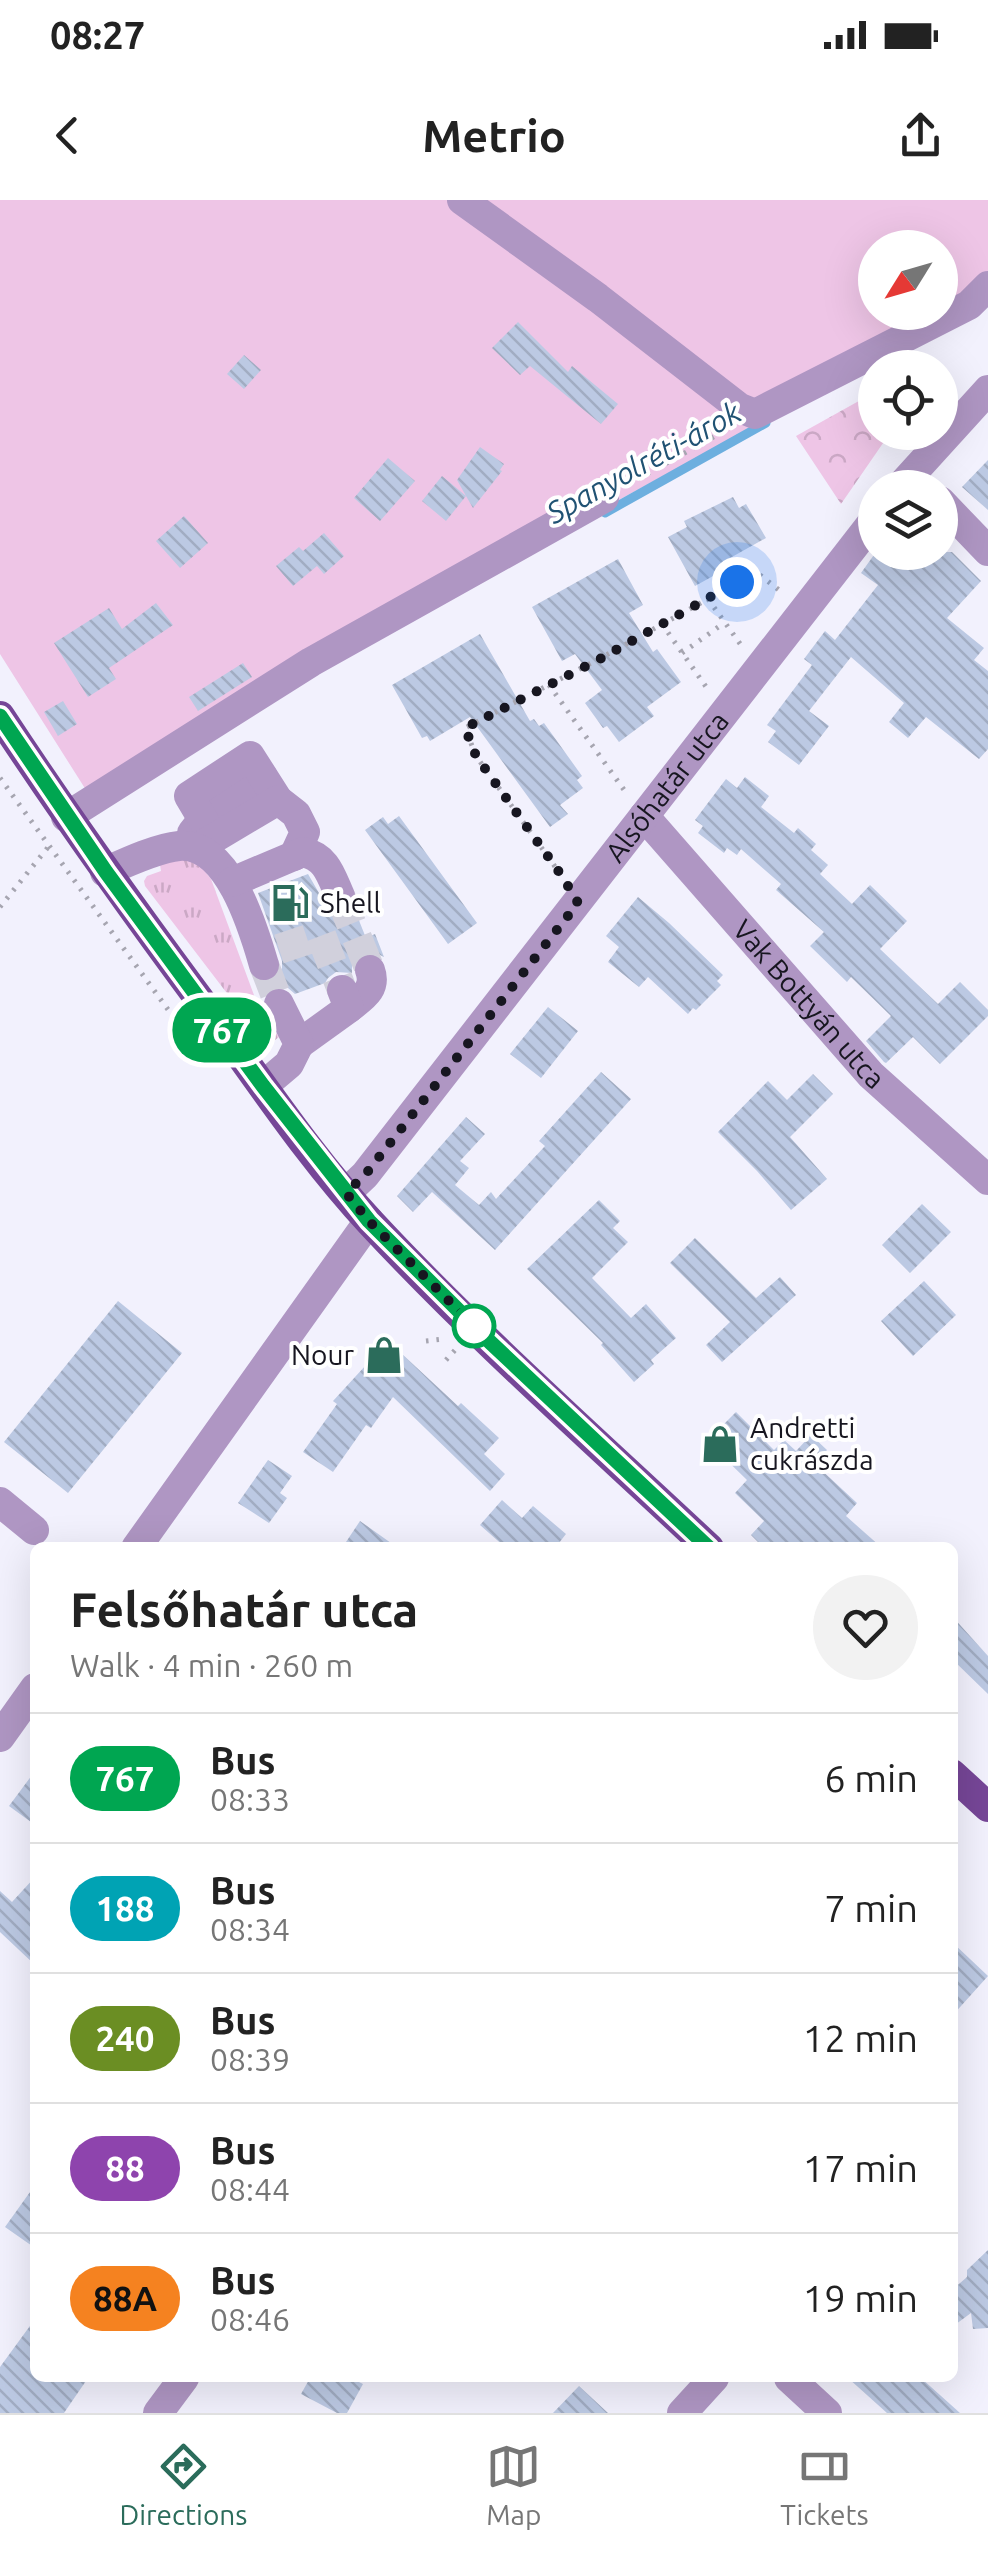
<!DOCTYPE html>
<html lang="en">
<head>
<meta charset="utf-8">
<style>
	body { margin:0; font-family:Ubuntu,sans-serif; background:#f2f2f2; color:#222; height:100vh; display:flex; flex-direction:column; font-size:38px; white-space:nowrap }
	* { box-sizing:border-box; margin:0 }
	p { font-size:32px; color:#767676 }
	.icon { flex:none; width:55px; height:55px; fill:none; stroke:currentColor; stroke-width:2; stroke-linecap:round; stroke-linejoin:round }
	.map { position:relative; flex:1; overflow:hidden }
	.details { position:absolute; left:30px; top:1342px; width:928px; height:840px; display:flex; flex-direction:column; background:#fff; border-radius:15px; box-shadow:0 10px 40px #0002 }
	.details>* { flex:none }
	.badge { padding:0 20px; border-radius:32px; font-size:35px; line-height:65px }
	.needle { width:65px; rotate:233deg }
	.buttons { position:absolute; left:858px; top:30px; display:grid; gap:20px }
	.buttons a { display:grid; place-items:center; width:100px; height:100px; border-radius:50%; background:#fff; box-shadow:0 10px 40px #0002; font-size:50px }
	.you { position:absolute; width:50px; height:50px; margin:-25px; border:8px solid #fff; border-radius:50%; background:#1a73e8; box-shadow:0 0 0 15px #1a73e833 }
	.map>.badge { position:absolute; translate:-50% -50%; box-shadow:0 0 0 5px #fff }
	.round { display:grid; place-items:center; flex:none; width:105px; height:105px; border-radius:52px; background:#f2f2f2 }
	.summary { display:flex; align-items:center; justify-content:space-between; height:170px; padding:0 40px }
	h1 { font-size:48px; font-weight:700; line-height:75px }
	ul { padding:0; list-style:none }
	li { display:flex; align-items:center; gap:30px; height:130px; padding:0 40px; border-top:2px solid #e0e0e0 }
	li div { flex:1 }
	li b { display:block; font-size:38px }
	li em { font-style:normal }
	li .badge { min-width:110px; font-weight:700; text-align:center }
	.status { display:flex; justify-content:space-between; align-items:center; height:70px; padding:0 50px; background:#fff; direction:ltr }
	.status svg { height:28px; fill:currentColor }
	header { display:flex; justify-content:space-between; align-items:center; height:130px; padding:0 40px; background:#fff; font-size:45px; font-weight:700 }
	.tabs { display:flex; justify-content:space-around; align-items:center; height:140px; border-top:2px solid #e0e0e0; background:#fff; font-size:28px; color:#767676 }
	.tabs a { display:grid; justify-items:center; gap:5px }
	.tabs .on { color:#2b6c5b }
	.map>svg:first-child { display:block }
	.grass { fill:url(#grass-tufts) }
	.forest { fill:url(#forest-crowns) }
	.garden { fill:#eec5e6; fill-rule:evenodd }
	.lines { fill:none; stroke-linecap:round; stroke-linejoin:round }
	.stream { stroke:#6dafdf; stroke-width:9 }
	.building { fill:url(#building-back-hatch) }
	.minor-tunnel { stroke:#d1d0dc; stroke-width:30; stroke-dasharray:30 15; stroke-linecap:butt }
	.path { stroke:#a6a5b0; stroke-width:5; stroke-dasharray:2.5 8; stroke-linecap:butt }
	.minor { stroke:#af96c3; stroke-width:30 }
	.major { stroke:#764697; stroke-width:30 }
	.line-casing { stroke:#fff; stroke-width:22 }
	.line { stroke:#00a651; stroke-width:15 }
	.walk { stroke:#171620; stroke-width:10; stroke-dasharray:0 18 }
	.stop-dot { fill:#fff; stroke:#00a651; stroke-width:5 }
	.labels { text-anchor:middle; stroke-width:8; stroke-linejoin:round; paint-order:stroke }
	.street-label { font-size:28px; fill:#171620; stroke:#fff }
	.poi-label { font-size:28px; fill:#171620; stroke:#fff; text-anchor:start }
	.water-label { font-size:30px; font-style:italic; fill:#205273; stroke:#fff }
</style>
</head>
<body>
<div class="status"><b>08:27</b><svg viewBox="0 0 49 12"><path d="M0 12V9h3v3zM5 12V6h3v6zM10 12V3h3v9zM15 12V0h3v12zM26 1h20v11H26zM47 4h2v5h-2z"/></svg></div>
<header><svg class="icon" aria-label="back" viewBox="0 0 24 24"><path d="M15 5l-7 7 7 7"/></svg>Metrio<svg class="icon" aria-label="share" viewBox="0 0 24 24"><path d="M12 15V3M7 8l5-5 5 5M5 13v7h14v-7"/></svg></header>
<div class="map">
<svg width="988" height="2213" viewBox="0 0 988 2213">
	<defs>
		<pattern id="grass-tufts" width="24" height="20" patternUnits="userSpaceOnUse" patternTransform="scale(2.5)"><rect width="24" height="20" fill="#eec5e6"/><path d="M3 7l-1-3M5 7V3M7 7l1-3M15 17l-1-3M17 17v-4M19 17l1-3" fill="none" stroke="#cba8c5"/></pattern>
		<pattern id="forest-crowns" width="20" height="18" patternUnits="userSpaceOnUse" patternTransform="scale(2.5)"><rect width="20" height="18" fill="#eec5e6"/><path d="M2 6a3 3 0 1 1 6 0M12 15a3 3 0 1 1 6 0" fill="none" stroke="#cba8c5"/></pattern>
		<pattern id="building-back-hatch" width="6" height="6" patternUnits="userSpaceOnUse" patternTransform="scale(2.5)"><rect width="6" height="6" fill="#bcc9e3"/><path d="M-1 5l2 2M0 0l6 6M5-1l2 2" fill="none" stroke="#a1acc2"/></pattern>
	</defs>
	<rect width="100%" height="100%" fill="#f2f1fd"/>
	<path class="grass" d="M177 659C194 660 201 665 211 679L258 806 279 837 270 844 265 843 145 686 144 681 147 676 161 671 160 665Z"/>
	<path class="forest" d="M875 192V232L890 233 841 304 796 236Z"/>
	<path class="garden" d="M0 0H988V99L86 590 0 454ZM875 48H940V112H875Z"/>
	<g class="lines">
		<path class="stream" d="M605 313 766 223"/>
	</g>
	<path class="building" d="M518 122 568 172 572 166 618 204 601 224 530 166 520 175 492 148Z
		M244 155 261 170 244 189 227 174Z
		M480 247 504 264 500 270 502 271 473 308 466 296 446 321 422 301 442 276 466 296 457 280Z
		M388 258 415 281 380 321 354 298Z
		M988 260V310L962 287Z
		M733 297 739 308 746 304 766 338 723 362 726 369 695 386 668 337 687 327 684 321Z
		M184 316 208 343 180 368 156 341Z
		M324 333 344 356 324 374 317 366 293 386 276 366 299 347 303 351Z
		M876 352H952L981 381 947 418 984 448 974 460 988 471V549L979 559 926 517 908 538 889 522 904 503 851 457 809 511 829 526 799 565 768 542 776 531 767 525 812 465 804 459 825 431 835 440 878 385 861 373Z
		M618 359 643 405 629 413 653 452 657 449 681 482 647 507 654 516 619 542 607 526 603 528 585 503 602 490 575 454 562 461 532 407Z
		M156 403 173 425 109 468 116 479 88 497 54 443 109 408 122 429Z
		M480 434 530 521 534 519 539 526 544 523 582 576 577 580 583 588 560 605 568 614 550 627 470 517 430 541 427 536 422 538 392 485Z
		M243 463 252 477 198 511 189 497Z
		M63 501 77 524 58 536 44 512Z
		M745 577 769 596 761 607 794 633 798 628 816 644 811 650 828 665 820 674 852 704 870 685 907 721 880 749 938 804 960 782 988 810V816L940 864 913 837 886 863 884 862 866 841 891 816 851 777 847 782 810 746 824 732 776 690 781 684 741 649 737 655 727 648 724 653 698 633 703 626 695 620 726 579 737 588Z
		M399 616 477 723 448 744 365 630 383 617 388 624Z
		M308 674 330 712 337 714H346L354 708 366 738 375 734 384 757 374 752H364L356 757 352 764V773L336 772 328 778 325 783 295 794 288 788 281 785 272 787 265 792 262 783H270L278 777 282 768V761L258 693Z
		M638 697 669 723 723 775 717 781 721 785 696 810 693 808 688 814 648 777 639 787 608 762 619 747 606 736Z
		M548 807 578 831 541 878 510 854Z
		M601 872 631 899 495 1050 432 992 413 1012 397 996 466 917 485 934 460 961 469 968 455 985 479 1005 491 992 496 999 545 946 539 941Z
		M813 874 833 894 790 937 827 979 791 1010 757 971 718 932 768 881 787 900Z
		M599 1000 620 1021 613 1028 628 1042 592 1078 631 1118 646 1104 676 1138 651 1160 654 1164 634 1182 601 1145 603 1143 527 1069Z
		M922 1004 951 1032 910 1073 882 1045Z
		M695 1038 756 1098 780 1077 796 1095 722 1162 706 1145 730 1122 670 1063Z
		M924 1081 956 1115 913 1156 881 1121Z
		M118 1101 182 1153 68 1293 4 1242Z
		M388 1141 458 1206 461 1203 499 1238 484 1254 505 1274 490 1291 393 1197 371 1228 366 1225 333 1272 303 1252 337 1204 333 1201Z
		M736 1212 774 1250 784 1240 796 1251 811 1235 827 1250 815 1264 857 1303 846 1316 882 1348H764L751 1335 764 1321 735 1293 747 1280 707 1241Z
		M268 1260 292 1276 280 1293 287 1298 269 1323 238 1303Z
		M502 1300 522 1318 533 1306 566 1334 555 1348H506L480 1325Z
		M360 1321 398 1348H342Z
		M952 1416 988 1456V1494L952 1459Z
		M35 1571V1625L9 1606Z
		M35 1677V1765L0 1732V1691L12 1702Z
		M952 1742 988 1776 952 1816Z
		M35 1985V2048L5 2027Z
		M988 2050V2128L973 2129 971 2113 952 2127V2090L967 2077V2070Z
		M35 2119V2178H88L64 2213H0V2167Z
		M310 2178H351L363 2184 347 2213H337L301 2194Z
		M848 2178H921L960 2213H887Z
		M579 2186 608 2213H553Z"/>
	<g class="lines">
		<path class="minor-tunnel" d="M340 696 370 770
			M279 749 321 735 342 790
			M264 765 279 804"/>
		<path class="path" d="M629 284 724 231
			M708 399 741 445
			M662 424 709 491
			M682 453 724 423
			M549 485 627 594
			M0 578 177 822
			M561 675 476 556 465 528 599 459 737 383 730 369 745 363 784 394
			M0 707 49 646
			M426 1141 444 1139
			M446 1160 456 1149"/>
		<g class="minor">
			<path d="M462 0 598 98 740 208 755 214 969 105 988 86"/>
			<path d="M899 288 988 190"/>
			<path d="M940 301 988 351"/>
			<path id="s1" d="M644 616 871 875 988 980"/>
			<path d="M66 617 311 462 604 298"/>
			<path d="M192 633 203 619 263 577"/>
			<path d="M214 638 189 596 250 556 278 600"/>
			<path d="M199 647 278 600 296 614 305 632 294 656"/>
			<path d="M105 672C125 663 157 648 179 646 228 642 253 727 264 765"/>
			<path d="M232 682 303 652C327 657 331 676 340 696"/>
			<path d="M349 808C363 797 377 789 370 770"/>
			<path d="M299 844 349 808 342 790"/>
			<path d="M263 886 289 864 299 844 279 804"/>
			<path id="s2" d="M346 993 365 975 875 319"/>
			<path d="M0 1302 34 1330"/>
			<path d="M136 1348 369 1021"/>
			<path d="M0 1537 35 1488"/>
			<path d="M789 2178 827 2213"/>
			<path d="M158 2213 184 2178"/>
			<path d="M682 2213 714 2178"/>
		</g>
		<path class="major" d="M0 516C71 624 146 728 223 831 270 896 316 964 371 1023 477 1137 595 1241 709 1348
			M952 1574 988 1607"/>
	</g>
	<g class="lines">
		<g class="line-casing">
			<path id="line" d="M0 516 106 672 263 886 369 1021 490 1142 709 1348"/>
		</g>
		<use href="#line" class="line"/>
		<path class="walk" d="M474 1126 369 1021 346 993 365 975 578 703 562 676 476 556 465 528 598 460 737 382"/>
	</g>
	<defs>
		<g id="fuel-bare" transform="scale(3)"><path d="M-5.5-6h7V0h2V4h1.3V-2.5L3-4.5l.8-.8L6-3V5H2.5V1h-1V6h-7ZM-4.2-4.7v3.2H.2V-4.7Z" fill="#2b6c5b" stroke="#fff" stroke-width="2.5" paint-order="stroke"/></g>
		<g id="shop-bare" transform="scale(3)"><path d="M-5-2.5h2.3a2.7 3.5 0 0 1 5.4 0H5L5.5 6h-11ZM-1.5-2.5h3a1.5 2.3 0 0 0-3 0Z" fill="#2b6c5b" stroke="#fff" stroke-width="2.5" paint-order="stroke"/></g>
	</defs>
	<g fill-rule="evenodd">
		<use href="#fuel-bare" x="290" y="703"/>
		<use href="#shop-bare" x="384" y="1155"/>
		<use href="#shop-bare" x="720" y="1244"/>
	</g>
	<circle class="stop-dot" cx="474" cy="1126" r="20"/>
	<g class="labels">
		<g class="street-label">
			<text dy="10" stroke="none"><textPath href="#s2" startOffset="518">Alsóhatár utca</textPath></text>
			<text dy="10" stroke="none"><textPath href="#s1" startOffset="250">Vak Bottyán utca</textPath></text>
		</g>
		<g class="poi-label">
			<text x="320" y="713">Shell</text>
			<text x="354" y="1165" text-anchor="end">Nour</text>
			<text x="750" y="1238">Andretti<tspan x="750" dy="32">cukrászda</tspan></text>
		</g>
		<g class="water-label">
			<text transform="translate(644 263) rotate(-29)" y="10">Spanyolréti-árok</text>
		</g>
	</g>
</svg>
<div class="buttons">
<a><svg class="needle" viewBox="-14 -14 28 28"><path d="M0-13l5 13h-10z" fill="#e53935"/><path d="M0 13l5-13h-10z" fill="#767676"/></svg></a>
<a><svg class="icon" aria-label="locate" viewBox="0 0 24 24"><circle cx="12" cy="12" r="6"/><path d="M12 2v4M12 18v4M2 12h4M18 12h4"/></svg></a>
<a><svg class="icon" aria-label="layers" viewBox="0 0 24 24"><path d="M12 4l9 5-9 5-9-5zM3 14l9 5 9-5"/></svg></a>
</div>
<div class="you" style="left:737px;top:382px"></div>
<b class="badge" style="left:222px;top:830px;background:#00a651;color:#fff">767</b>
<section class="details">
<div class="summary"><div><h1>Felsőhatár utca</h1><p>Walk · 4 min · 260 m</p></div><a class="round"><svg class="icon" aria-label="heart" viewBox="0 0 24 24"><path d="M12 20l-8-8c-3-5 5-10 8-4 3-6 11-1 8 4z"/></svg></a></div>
<ul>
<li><span class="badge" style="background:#00a651;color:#fff">767</span><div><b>Bus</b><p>08:33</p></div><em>6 min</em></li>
<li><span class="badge" style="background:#00a3b4;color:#fff">188</span><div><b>Bus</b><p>08:34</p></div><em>7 min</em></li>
<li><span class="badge" style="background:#6b8e23;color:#fff">240</span><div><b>Bus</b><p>08:39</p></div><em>12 min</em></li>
<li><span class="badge" style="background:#8e44ad;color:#fff">88</span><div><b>Bus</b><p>08:44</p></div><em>17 min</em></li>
<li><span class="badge" style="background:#f58220;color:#111">88A</span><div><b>Bus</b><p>08:46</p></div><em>19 min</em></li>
</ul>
</section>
</div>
<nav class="tabs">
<a class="on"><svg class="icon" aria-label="directions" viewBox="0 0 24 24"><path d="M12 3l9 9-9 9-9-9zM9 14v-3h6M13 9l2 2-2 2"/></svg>Directions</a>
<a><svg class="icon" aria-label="map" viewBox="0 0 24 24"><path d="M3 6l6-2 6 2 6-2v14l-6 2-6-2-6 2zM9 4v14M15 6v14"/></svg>Map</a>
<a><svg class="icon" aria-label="tickets" viewBox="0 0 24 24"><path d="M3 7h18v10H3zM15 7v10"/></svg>Tickets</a>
</nav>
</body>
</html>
